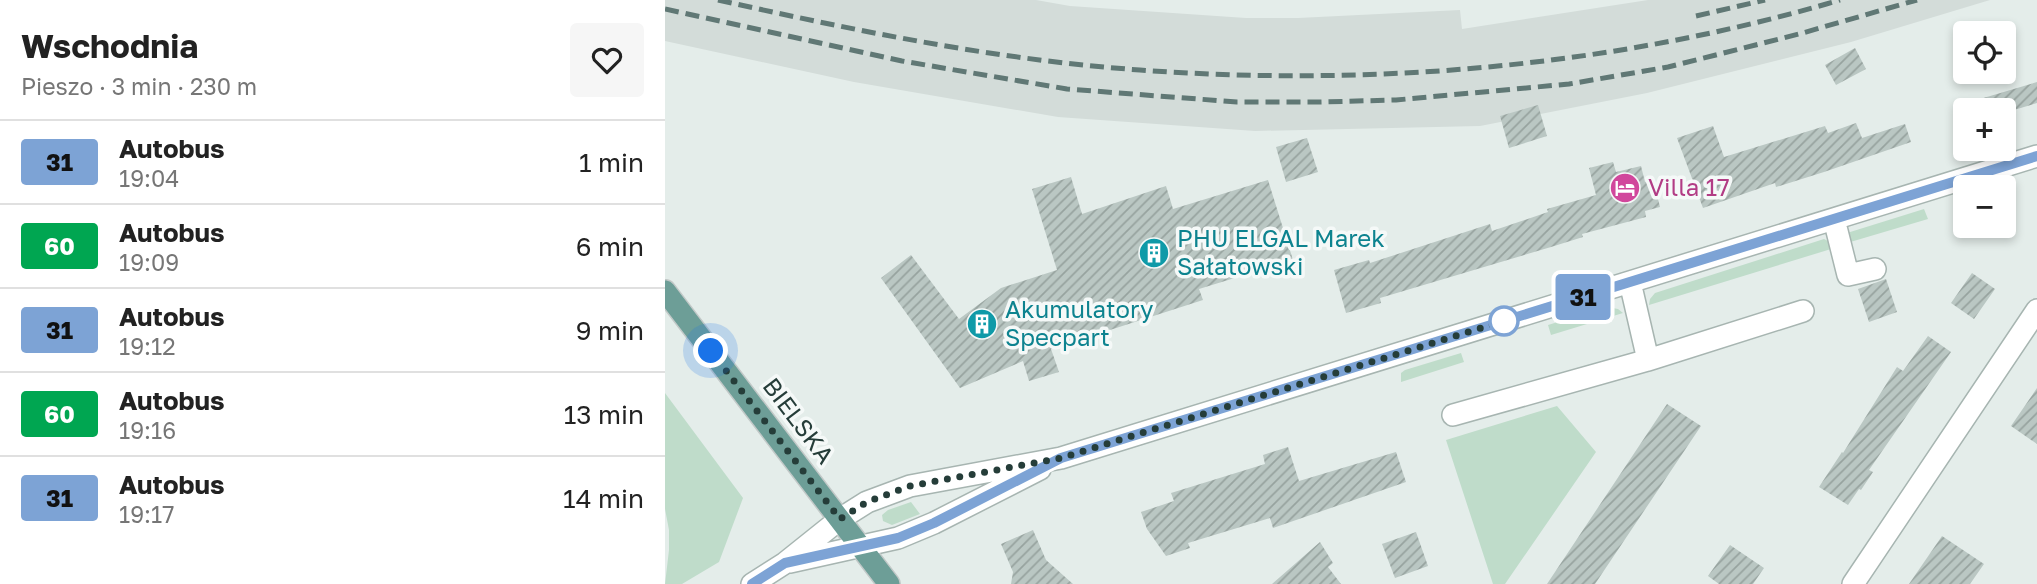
<!DOCTYPE html>
<html lang="pl">
<head>
<meta charset="utf-8">
<style>
	body { margin:0; font-family:"Golos Text",sans-serif; background:#f6f6f6; color:#222; height:100vh; display:flex; flex-direction:column; font-size:26px; white-space:nowrap }
	* { box-sizing:border-box; margin:0 }
	p { font-size:23px; color:#767676 }
	.icon { flex:none; width:38px; height:38px; fill:none; stroke:currentColor; stroke-width:2; stroke-linecap:round; stroke-linejoin:round }
	.map { position:relative; flex:1; overflow:hidden }
	.sheet { display:flex; flex-direction:column; background:#fff; width:665px }
	.sheet>* { flex:none }
	.badge { padding:0 14px; border-radius:5px; font-size:24px; line-height:46px }
	.tools { position:absolute; left:1288px; top:21px; display:grid; gap:14px }
	.tools a { display:grid; place-items:center; width:63px; height:63px; border-radius:7px; background:#fff; box-shadow:0 4px 10px #0003; font-size:35px }
	.you { position:absolute; width:35px; height:35px; margin:-18px; border:5px solid #fff; border-radius:50%; background:#1a73e8; box-shadow:0 0 0 10px #1a73e833 }
	.map>.badge { position:absolute; translate:-50% -50%; box-shadow:0 0 0 4px #fff }
	.round { display:grid; place-items:center; flex:none; width:74px; height:74px; border-radius:7px; background:#f6f6f6 }
	.summary { display:flex; align-items:center; justify-content:space-between; height:119px; padding:0 21px }
	h1 { font-size:33px; font-weight:700; line-height:52px }
	ul { padding:0; list-style:none }
	li { display:flex; align-items:center; gap:21px; height:84px; padding:0 21px; border-top:2px solid #e0e0e0 }
	li div { flex:1 }
	li b { display:block; font-size:26px }
	li em { font-style:normal }
	li .badge { min-width:77px; font-weight:700; text-align:center }
	main { display:flex; flex:1; min-height:0 }
	.map>svg:first-child { display:block }
	.built { fill:#d3dcd9 }
	.green { fill:#bfdcca }
	.building { fill:url(#building-hatch) }
	.lines { fill:none; stroke-linecap:round; stroke-linejoin:round }
	.minor-casing { stroke:#a7b5b1; stroke-width:24 }
	.major-casing { stroke:#c2c9c8; stroke-width:24 }
	.minor { stroke:#fff; stroke-width:21 }
	.major { stroke:#6d9e97; stroke-width:21 }
	.rail { stroke:#607875; stroke-width:5; stroke-dasharray:14 7; stroke-linecap:butt }
	.line-casing { stroke:#fff; stroke-width:16 }
	.line { stroke:#7da3d5; stroke-width:10 }
	.walk { stroke:#253d39; stroke-width:7; stroke-dasharray:0 12.6 }
	.stop-dot { fill:#fff; stroke:#7da3d5; stroke-width:3.5 }
	.labels { text-anchor:middle; stroke-width:7; stroke-linejoin:round; paint-order:stroke }
	.hotel-label { font-size:24px; fill:#b23c85; stroke:#f5f9f8; text-anchor:start }
	.culture-label { font-size:24px; fill:#0d838f; stroke:#f5f9f8; text-anchor:start }
	.street-label { font-size:24px; fill:#253d39; stroke:#f5f9f8 }
</style>
</head>
<body>
<main>
<section class="sheet">
<div class="summary"><div><h1>Wschodnia</h1><p>Pieszo · 3 min · 230 m</p></div><a class="round"><svg class="icon" aria-label="heart" viewBox="0 0 24 24"><path d="M12 20l-8-8c-3-5 5-10 8-4 3-6 11-1 8 4z"/></svg></a></div>
<ul>
<li><span class="badge" style="background:#7da3d5;color:#111">31</span><div><b>Autobus</b><p>19:04</p></div><em>1 min</em></li>
<li><span class="badge" style="background:#00a651;color:#fff">60</span><div><b>Autobus</b><p>19:09</p></div><em>6 min</em></li>
<li><span class="badge" style="background:#7da3d5;color:#111">31</span><div><b>Autobus</b><p>19:12</p></div><em>9 min</em></li>
<li><span class="badge" style="background:#00a651;color:#fff">60</span><div><b>Autobus</b><p>19:16</p></div><em>13 min</em></li>
<li><span class="badge" style="background:#7da3d5;color:#111">31</span><div><b>Autobus</b><p>19:17</p></div><em>14 min</em></li>
</ul>
</section>
<div class="map">
<svg width="1372" height="584" viewBox="0 0 1372 584">
	<defs>
		<pattern id="building-hatch" width="6" height="6" patternUnits="userSpaceOnUse" patternTransform="scale(1.75)"><rect width="6" height="6" fill="#bac7c3"/><path d="M-1 1l2-2M0 6l6-6M5 7l2-2" fill="none" stroke="#97a39f"/></pattern>
	</defs>
	<rect width="100%" height="100%" fill="#e4edea"/>
	<path class="built" d="M0 0H371L405 6 581 18H633L795 10 797 29 983 0H1325L1186 42 982 93 815 126 590 131 393 117 189 82 0 41Z"/>
	<path class="green" d="M1259 209 1263 219 1182 243V233Z
		M1159 239 1163 241 1166 249 984 305 985 299 990 293Z
		M942 307 953 309 958 313 886 335 883 325Z
		M796 353 799 362 736 382V373L740 370Z
		M0 393 78 498 54 562 17 584H0L4 550V530L0 509Z
		M892 406 931 452 840 584H828L781 440Z
		M246 502 255 514 227 525 218 521 217 515 223 510Z"/>
	<path class="building" d="M1190 48 1201 69 1171 85 1160 65Z
		M1372 82V103L1339 113V110H1300V123L1295 105Z
		M873 105 882 136 844 148 835 116Z
		M1191 123 1197 138 1240 124 1246 142 1159 172 1111 187 1110 183 1038 208 1012 138 1048 126 1059 157 1160 126 1163 133Z
		M642 138 653 172 621 182 611 147Z
		M948 162 951 172 976 166 980 182 988 179 995 207 980 211 981 217 917 234 918 237 886 247 715 298 716 303 681 313 669 270 704 260 705 263 825 224 827 231 883 212 882 209 931 195 924 168Z
		M406 177 417 214 501 186 508 209 603 180 628 260 534 289 538 300 386 349 394 372 364 381 358 361 295 388 216 278 246 255 294 319 336 288 392 270 367 189Z
		M1307 273 1330 289 1309 319 1286 303Z
		M1221 279 1232 312 1204 322 1193 289Z
		M1263 336 1286 352 1204 470 1208 472 1196 490 1194 489 1183 505 1154 487 1177 452 1178 453 1232 367 1238 371Z
		M1372 388V444L1346 426Z
		M1002 404 1036 426 930 584H882Z
		M623 447 634 481 731 452 741 482 608 528 605 518 523 543 525 548 501 556 482 529 476 512 509 501 506 493 600 464 598 455Z
		M368 530 381 560 408 584H346L348 572 336 544Z
		M751 532 763 566 730 578 717 544Z
		M1277 536 1319 564 1305 584H1244Z
		M655 542 668 563 663 567 676 584H607Z
		M1065 545 1099 568 1088 584H1054L1043 576Z"/>
	<g class="lines">
		<g class="minor-casing">
			<path id="minor" d="M1169 219 1183 275 1210 269
				M983 360 1138 311
				M788 415 983 360 965 282
				M125 562 233 538 269 523 375 469
				M87 584 120 563 175 519 202 502 245 486 396 458 1372 156
				M1188 584 1372 310"/>
		</g>
		<g class="major-casing">
			<path id="major" d="M0 291 224 584"/>
		</g>
		<use href="#minor" class="minor"/>
		<use href="#major" class="major"/>
		<path class="rail" d="M53 0C192 31 333 60 475 70 709 87 949 67 1175 0
			M0 9 237 61 402 89 572 102H654L731 100 904 84 1003 67 1134 34 1252 0
			M1031 16 1100 0"/>
	</g>
	<g class="lines">
		<g class="line-casing">
			<path id="line" d="M87 584 120 563 233 538 269 523 396 458 1372 156"/>
		</g>
		<use href="#line" class="line"/>
		<path class="walk" d="M46 351 175 519 202 502 245 486 396 458 839 321"/>
	</g>
	<defs>
		<g id="hotel-disc" transform="scale(1.575)"><circle r="9.5" fill="#d1479c" stroke="#f5f9f8"/><path d="M-6-4.5h1.5V1H6V5H4.5V3h-9V5H-6ZM-4 0a1.8 1.8 0 1 1 3.6 0ZM.5 0V-2.5h3Q6-2.5 6 0Z" fill="#fff"/></g>
		<g id="building-disc" transform="scale(1.575)"><circle r="9.5" fill="#0f9aa8" stroke="#f5f9f8"/><path d="M-4-6H4V6H1V3H-1V6H-4ZM-2.5-4.3h1.7v1.8h-1.7ZM.8-4.3h1.7v1.8H.8ZM-2.5-1h1.7V.8h-1.7ZM.8-1h1.7V.8H.8Z" fill="#fff"/></g>
	</defs>
	<g fill-rule="evenodd">
		<use href="#hotel-disc" x="960" y="188"/>
		<use href="#building-disc" x="489" y="253"/>
		<use href="#building-disc" x="317" y="324"/>
	</g>
	<circle class="stop-dot" cx="839" cy="321" r="14"/>
	<g class="labels">
		<g class="hotel-label">
			<text x="983" y="196">Villa 17</text>
		</g>
		<g class="culture-label">
			<text x="512" y="247">PHU ELGAL Marek<tspan x="512" dy="28">Sałatowski</tspan></text>
			<text x="340" y="318">Akumulatory<tspan x="340" dy="28">Specpart</tspan></text>
		</g>
		<g class="street-label">
			<text transform="translate(133 421) rotate(53)" y="8">BIELSKA</text>
		</g>
	</g>
</svg>
<div class="tools">
<a><svg class="icon" aria-label="locate" viewBox="0 0 24 24"><circle cx="12" cy="12" r="6"/><path d="M12 2v4M12 18v4M2 12h4M18 12h4"/></svg></a>
<a>+</a>
<a>−</a>
</div>
<div class="you" style="left:46px;top:351px"></div>
<b class="badge" style="left:918px;top:297px;background:#7da3d5;color:#111">31</b>
</div>
</main>
</body>
</html>
